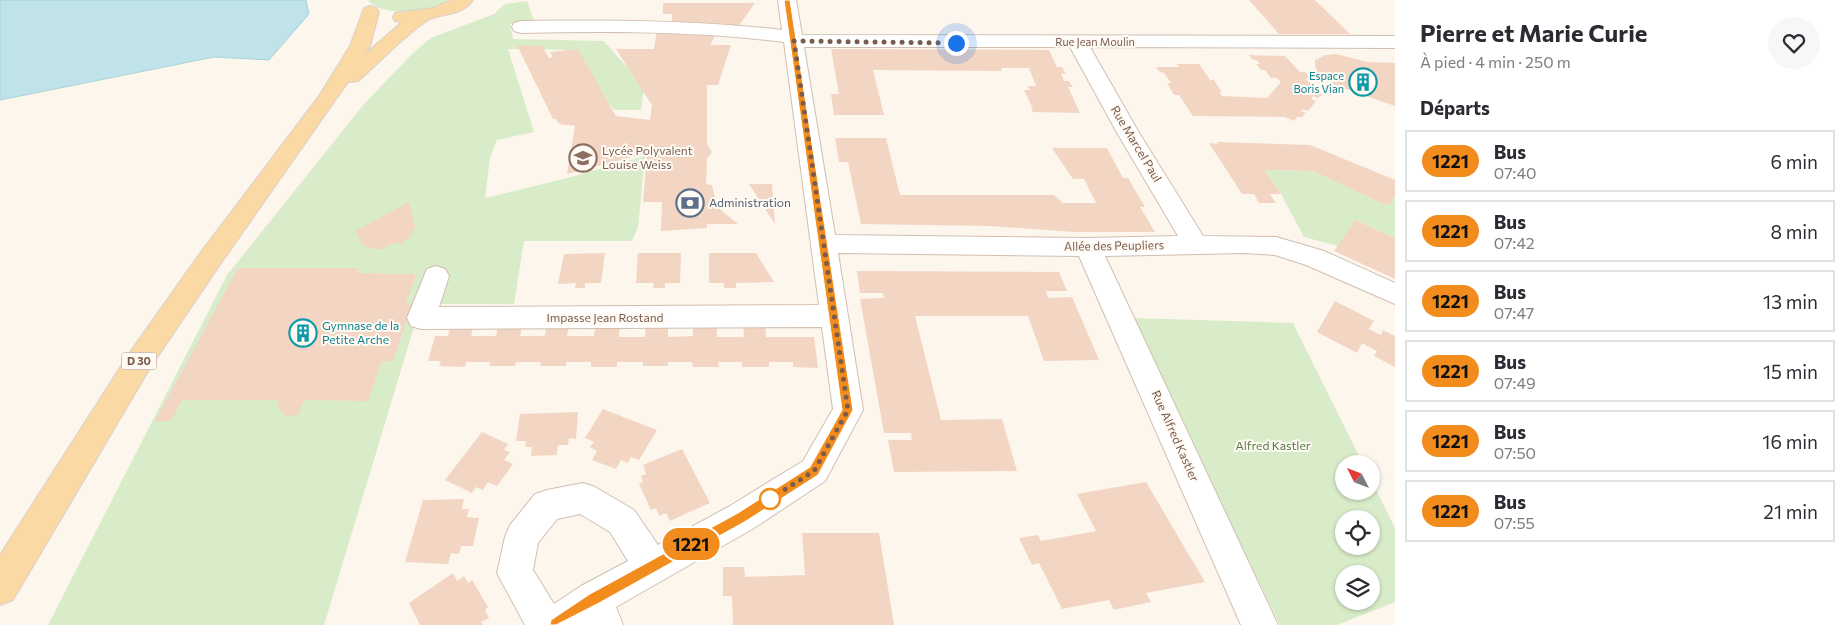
<!DOCTYPE html>
<html lang="fr">
<head>
<meta charset="utf-8">
<style>
	body { margin:0; font-family:Commissioner,sans-serif; background:#f7f7f7; color:#2b2b33; height:100vh; display:flex; flex-direction:column; font-size:19px; white-space:nowrap }
	* { box-sizing:border-box; margin:0 }
	p { font-size:16px; color:#7c7c81 }
	.icon { flex:none; width:28px; height:28px; fill:none; stroke:currentColor; stroke-width:2; stroke-linecap:round; stroke-linejoin:round }
	.map { position:relative; flex:1; overflow:hidden }
	.panel { display:flex; flex-direction:column; background:#fff; width:450px }
	.panel>* { flex:none }
	.badge { padding:0 10px; border-radius:16px; font-size:18px; line-height:32px }
	.needle { width:32px; rotate:312deg }
	.tools { position:absolute; left:1335px; top:455px; display:grid; gap:10px }
	.tools a { display:grid; place-items:center; width:45px; height:45px; border-radius:50%; background:#fff; box-shadow:0 1px 4px #0004; font-size:25px }
	.you { position:absolute; width:25px; height:25px; margin:-12px; border:4px solid #fff; border-radius:50%; background:#1a73e8; box-shadow:0 0 0 8px #1a73e833 }
	.map>.badge { position:absolute; translate:-50% -50%; box-shadow:0 0 0 2px #fff }
	h2 { padding:0 25px; font-size:19px; line-height:45px }
	.round { display:grid; place-items:center; flex:none; width:52px; height:52px; border-radius:26px; background:#f7f7f7 }
	.summary { display:flex; align-items:center; justify-content:space-between; height:85px; padding:0 25px }
	h1 { font-size:24px; font-weight:700; line-height:38px }
	ul { padding:0; list-style:none }
	li { display:flex; align-items:center; gap:15px; height:62px; margin:0 10px 8px; padding:0 15px; border:2px solid #e1e1e2; border-radius:0px }
	li div { flex:1 }
	li b { display:block; font-size:19px }
	li em { font-style:normal }
	li .badge { min-width:55px; font-weight:700; text-align:center }
	main { display:flex; flex:1; min-height:0 }
	.map>svg:first-child { display:block }
	.green { fill:#d8ecc9; fill-rule:evenodd }
	.water { fill:#bfe3e8; stroke:#a5d3da }
	.building { fill:#f3d5c3 }
	.lines { fill:none; stroke-linecap:round; stroke-linejoin:round }
	.minor-casing { stroke:#d1beb0; stroke-width:2 }
	.major-casing { stroke:#dad1cd; stroke-width:2 }
	.minor { fill:#fff; fill-rule:evenodd }
	.major { fill:#fbd9a5; fill-rule:evenodd }
	.line { fill:#f28c1c; stroke:#fff }
	.walk { stroke:#7a5c4d; stroke-width:5; stroke-dasharray:0 9 }
	.stop-dot { fill:#fff; stroke:#f28c1c; stroke-width:2.5 }
	.labels { text-anchor:middle; stroke-width:4; stroke-linejoin:round; paint-order:stroke }
	.far-street-label { font-size:11px; fill:#7a5c4d; stroke:#fffaf3 }
	.far-culture-label { font-size:11px; fill:#0d838f; stroke:#fffaf3; text-anchor:end }
	.shield { fill:#fffaf3; stroke:#a28b7f; stroke-width:1 }
	.shield-label { font-size:11px; font-weight:bold; fill:#7a5c4d }
	.street-label { font-size:12px; fill:#7a5c4d; stroke:#fffaf3 }
	.education-label { font-size:12px; fill:#785e54; stroke:#fffaf3; text-anchor:start }
	.service-label { font-size:12px; fill:#4e5e75; stroke:#fffaf3; text-anchor:start }
	.culture-label { font-size:12px; fill:#0d838f; stroke:#fffaf3; text-anchor:start }
	.park-label { font-size:12px; fill:#537a41; stroke:#fffaf3 }
</style>
</head>
<body>
<main>
<div class="map">
<svg width="1395" height="625" viewBox="0 0 1395 625">
	<rect width="100%" height="100%" fill="#fdf6ec"/>
	<path class="green" d="M368 0H450C431 12 384 19 368 0Z
		M527 1 535 23 510 24 513 39 604 41 625 65 647 67 641 110H614L573 50 508 49 534 132 497 140 490 158 485 198 571 177 645 156 638 227 632 241H524L514 304H421L324 625H48L227 275 364 104 413 53 431 38 494 14 505 4Z
		M1265 170 1313 171 1385 205 1390 204 1395 196V238L1355 220 1338 246 1304 237 1281 194Z
		M1132 318 1293 323 1363 464H1344V491H1371V480L1395 528V602L1337 625H1280ZM1344 519H1371V546H1344ZM1344 574H1371V601H1344Z"/>
	<path class="water" d="M0 0H306L309 14 269 60 214 57 0 100Z"/>
	<path class="building" d="M1249 0H1315L1350 34H1279Z
		M663 3H755L738 27H672V14H663Z
		M657 30H712L709 36H715L710 45H731L718 85H707V144L712 152 707 159 706 184 712 185 717 207 738 224H707V228L661 231 662 202H643L647 153 567 174 575 126 559 124 556 119H553L517 45 542 46 549 58 553 57 550 52 578 49 616 116 650 120 652 105 616 49H654Z
		M831 49 1049 50 1057 67H1062L1066 74 1061 73 1064 81H1069L1073 87H1068L1080 113 1033 112 1031 109H1033L1024 90H1030L1028 86H1036L1029 68H1001L1002 71 873 70 884 115H834L831 94H839Z
		M1336 54 1367 62 1395 63V106L1335 85 1318 74 1315 66V60L1326 55Z
		M1249 55 1285 56 1300 72H1305L1311 78H1305L1311 84 1320 87 1317 92 1322 94 1318 98 1313 96 1311 99 1316 101 1308 111 1303 109 1301 111 1306 113 1302 117H1297L1294 121 1285 117 1193 116 1179 95H1174L1167 83H1171L1164 73 1160 72 1156 67H1179L1177 64H1199L1210 80H1214L1222 92H1219L1222 96 1267 98 1281 82 1277 78H1271L1265 70H1261L1256 64H1260L1257 60H1253Z
		M835 138H886L900 195H1054L1063 203H1096L1084 179H1073L1052 148H1107L1123 178H1128L1145 207H1140L1155 232H1074L990 226 861 224 848 162H839Z
		M1216 142 1310 145 1395 180V196L1390 204 1385 205 1313 171 1265 170 1281 194H1270L1276 203H1259L1254 194H1242L1209 143 1218 144Z
		M749 184H772L775 224Z
		M409 202 415 226 410 238 399 245V243L385 246 386 249H374L362 245 355 231Z
		M1355 220 1395 238V279L1334 251Z
		M605 253 601 283H585V288H575L576 283 558 284 564 254Z
		M638 253H681L680 283H665V288H653L654 283H636Z
		M709 253H756L774 282 736 283V288H724V283H709Z
		M238 268H359L357 273 416 274 406 304 412 305 393 361H382L368 401 304 400 298 415 285 416 279 408 277 400H182L171 421H155Z
		M857 271 1059 272 1067 291H1046L1048 298 1072 297 1099 360 1044 361 1028 316H915L941 420 1002 419 1017 471 894 472 888 440H912L911 433H884L860 299 884 298 883 293H860Z
		M1335 301 1374 321 1369 329 1381 335 1383 330 1395 336V367L1374 356 1377 351 1362 343 1357 353 1317 332Z
		M452 321H475L471 336H496L499 321H523L520 336H545L547 321H570L567 336H594L596 321H620L619 337H645L646 322H668V337L693 336V322H717V337H744L743 322 765 321 766 337H814L818 368 793 367V362H769V367H742V362H718L719 367H693L692 362H668V366H643V362H617V367H591V362H566V366H540L541 362H516L515 366H489L491 362H466L465 367 439 366 441 361H428L435 336H448Z
		M603 409 657 430 639 460 631 457 628 463 621 460 616 469 592 460 597 451 590 447 594 442 585 438Z
		M578 412 576 439 569 438 568 445H558L557 455 531 456 532 447H525L526 441H516L520 414Z
		M482 432 508 444 504 450 510 452 504 460 513 464 497 486 488 482 483 490 476 487 472 493 445 480Z
		M682 449 710 503 670 521 666 513 659 516 656 508 651 510 639 484 643 482 641 476 646 474 643 465Z
		M1146 482 1205 582 1146 593 1151 602 1114 610 1109 600 1062 609 1039 563 1032 565 1019 538 1038 535 1041 541 1096 531 1077 494Z
		M464 499 462 509H469L467 517 479 518 473 546H461L459 554 451 553 448 564 405 562 423 500Z
		M802 533H879L894 625H733L732 596H723V567H744L745 577 805 575Z
		M453 573 457 581 464 576 468 583 472 580 488 607 485 610 489 618 481 622 483 625H420L409 603Z"/>
	<g class="lines">
		<g class="minor-casing">
			<path id="minor" d="M778 0H796L802 35 1395 36V48L1090 47 1138 131 1203 236 1276 237 1324 251 1395 283V304L1306 265 1275 255 1244 253 1105 256 1278 625H1241L1079 256 838 253 863 410 825 481 754 528 616 607 623 625H525L497 573 505 537 510 525 535 494 547 490 583 483 595 487 634 510 658 545 730 506 803 461 833 409 822 327 421 329 411 326 407 318 427 269 436 266 445 269 449 276 439 307 819 305 784 42C696 31 609 31 521 33L514 31 512 27 514 23 521 21C608 20 695 20 782 30ZM804 47H1070L1116 131 1178 236 1088 238 835 235ZM580 514 610 532 628 561 581 586 554 604 533 570 538 543 557 519Z"/>
		</g>
		<g class="major-casing">
			<path id="major" d="M452 0H473C461 18 438 12 425 22 401 39 380 62 358 81L348 82 219 266 150 368 13 600 0 605V555L130 352 201 252 319 96 350 46 364 8 370 6 376 8 379 12 370 46 364 55 402 22 395 21 393 17 395 13 433 8Z"/>
		</g>
		<use href="#minor" class="minor"/>
		<use href="#major" class="major"/>
	</g>
	<path class="line" d="M784 0H790L853 410 818 475 746 521 599 603 556 625H550L551 620 590 594 738 513 810 467 842 410Z"/>
	<g class="lines">
		<path class="walk" d="M770 499 814 471 848 410 794 41 956 43"/>
	</g>
	<defs>
		<g id="building-ring" transform="scale(1.4375)"><circle r="9.5" fill="#fffaf3" stroke="#0f9aa8" stroke-width="1.5"/><path d="M-4-6H4V6H1V3H-1V6H-4ZM-2.5-4.3h1.7v1.8h-1.7ZM.8-4.3h1.7v1.8H.8ZM-2.5-1h1.7V.8h-1.7ZM.8-1h1.7V.8H.8Z" fill="#0f9aa8"/></g>
		<g id="school-ring" transform="scale(1.4375)"><circle r="9.5" fill="#fffaf3" stroke="#8d6e63" stroke-width="1.5"/><path d="M0-5L7-2L0 1L-7-2ZM-4 1L0 2.5L4 1V4Q0 6-4 4Z" fill="#8d6e63"/></g>
		<g id="bank-ring" transform="scale(1.4375)"><circle r="9.5" fill="#fffaf3" stroke="#5c6f8a" stroke-width="1.5"/><path d="M-6-4H6V4H-6ZM0-2.3a2.3 2.3 0 1 0 0 4.6a2.3 2.3 0 1 0 0-4.6Z" fill="#5c6f8a"/></g>
	</defs>
	<g fill-rule="evenodd">
		<use href="#building-ring" x="1363" y="82"/>
		<use href="#school-ring" x="583" y="158"/>
		<use href="#bank-ring" x="690" y="203"/>
		<use href="#building-ring" x="303" y="333"/>
	</g>
	<circle class="stop-dot" cx="770" cy="499" r="10"/>
	<g class="labels">
		<g class="far-street-label">
			<text x="1095" y="46">Rue Jean Moulin</text>
		</g>
		<g class="far-culture-label">
			<text x="1344" y="80">Espace<tspan x="1344" dy="13">Boris Vian</tspan></text>
		</g>
		<rect class="shield" x="121.5" y="352.5" width="35" height="17" rx="4"/>
		<g class="shield-label">
			<text x="139" y="365">D 30</text>
		</g>
		<g class="street-label">
			<text transform="translate(1136 144) rotate(59)" y="4">Rue Marcel Paul</text>
			<text transform="translate(1114 246) rotate(-1)" y="4">Allée des Peupliers</text>
			<text x="605" y="322">Impasse Jean Rostand</text>
			<text transform="translate(1175 436) rotate(66)" y="4">Rue Alfred Kastler</text>
		</g>
		<g class="education-label">
			<text x="602" y="155">Lycée Polyvalent<tspan x="602" dy="14">Louise Weiss</tspan></text>
		</g>
		<g class="service-label">
			<text x="709" y="207">Administration</text>
		</g>
		<g class="culture-label">
			<text x="322" y="330">Gymnase de la<tspan x="322" dy="14">Petite Arche</tspan></text>
		</g>
		<g class="park-label">
			<text x="1273" y="450">Alfred Kastler</text>
		</g>
	</g>
</svg>
<div class="tools">
<a><svg class="needle" viewBox="-14 -14 28 28"><path d="M0-13l5 13h-10z" fill="#e53935"/><path d="M0 13l5-13h-10z" fill="#7c7c81"/></svg></a>
<a><svg class="icon" aria-label="locate" viewBox="0 0 24 24"><circle cx="12" cy="12" r="6"/><path d="M12 2v4M12 18v4M2 12h4M18 12h4"/></svg></a>
<a><svg class="icon" aria-label="layers" viewBox="0 0 24 24"><path d="M12 4l9 5-9 5-9-5zM3 14l9 5 9-5"/></svg></a>
</div>
<div class="you" style="left:956px;top:43px"></div>
<b class="badge" style="left:691px;top:544px;background:#f28c1c;color:#111">1221</b>
</div>
<section class="panel">
<div class="summary"><div><h1>Pierre et Marie Curie</h1><p>À pied · 4 min · 250 m</p></div><a class="round"><svg class="icon" aria-label="heart" viewBox="0 0 24 24"><path d="M12 20l-8-8c-3-5 5-10 8-4 3-6 11-1 8 4z"/></svg></a></div>
<h2>Départs</h2>
<ul>
<li><span class="badge" style="background:#f28c1c;color:#111">1221</span><div><b>Bus</b><p>07:40</p></div><em>6 min</em></li>
<li><span class="badge" style="background:#f28c1c;color:#111">1221</span><div><b>Bus</b><p>07:42</p></div><em>8 min</em></li>
<li><span class="badge" style="background:#f28c1c;color:#111">1221</span><div><b>Bus</b><p>07:47</p></div><em>13 min</em></li>
<li><span class="badge" style="background:#f28c1c;color:#111">1221</span><div><b>Bus</b><p>07:49</p></div><em>15 min</em></li>
<li><span class="badge" style="background:#f28c1c;color:#111">1221</span><div><b>Bus</b><p>07:50</p></div><em>16 min</em></li>
<li><span class="badge" style="background:#f28c1c;color:#111">1221</span><div><b>Bus</b><p>07:55</p></div><em>21 min</em></li>
</ul>
</section>
</main>
</body>
</html>
